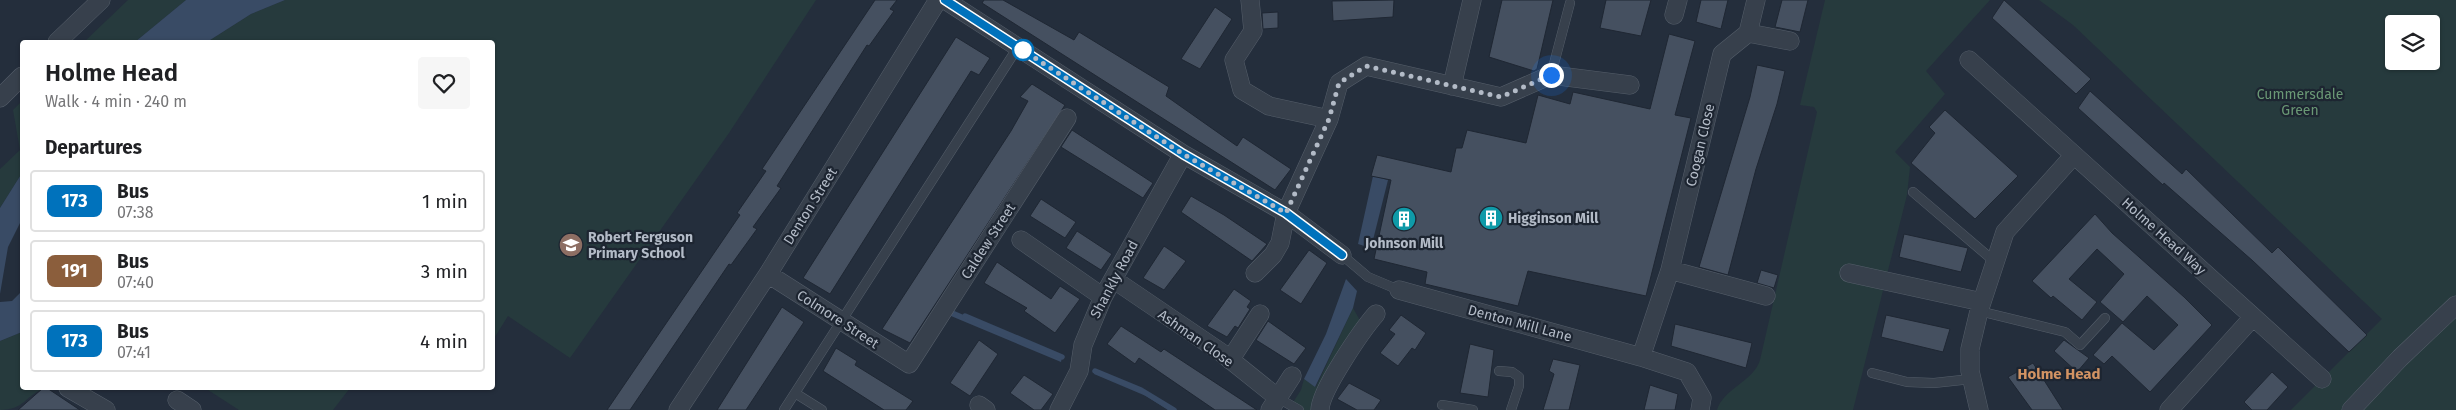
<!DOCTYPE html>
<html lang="en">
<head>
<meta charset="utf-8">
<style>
	body { margin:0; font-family:"Fira Sans",sans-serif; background:#f6f6f6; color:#202124; height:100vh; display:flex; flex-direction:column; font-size:19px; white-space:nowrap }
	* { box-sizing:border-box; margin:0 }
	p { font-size:16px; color:#757577 }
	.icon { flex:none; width:28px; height:28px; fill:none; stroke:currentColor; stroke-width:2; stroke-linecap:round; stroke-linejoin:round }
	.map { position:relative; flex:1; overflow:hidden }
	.sheet { position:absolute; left:20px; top:40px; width:475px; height:350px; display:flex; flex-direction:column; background:#fff; border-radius:5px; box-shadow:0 1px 4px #0004 }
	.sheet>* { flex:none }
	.badge { padding:0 10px; border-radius:8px; font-size:18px; line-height:32px }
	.fabs { position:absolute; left:2385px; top:15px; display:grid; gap:10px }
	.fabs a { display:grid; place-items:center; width:55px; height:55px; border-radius:5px; background:#fff; box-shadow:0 1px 4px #0004; font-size:25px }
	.you { position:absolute; width:25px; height:25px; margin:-12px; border:4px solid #fff; border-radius:50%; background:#1a73e8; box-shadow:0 0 0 8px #1a73e833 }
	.map>.badge { position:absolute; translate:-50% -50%; box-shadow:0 0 0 2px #fff }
	h2 { padding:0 25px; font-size:19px; line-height:45px }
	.round { display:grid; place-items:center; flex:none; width:52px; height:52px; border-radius:5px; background:#f6f6f6 }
	.headline { display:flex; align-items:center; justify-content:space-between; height:85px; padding:0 25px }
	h1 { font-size:24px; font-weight:600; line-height:38px }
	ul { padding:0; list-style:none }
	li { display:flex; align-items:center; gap:15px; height:62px; margin:0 10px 8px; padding:0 15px; border:2px solid #e0e0e0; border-radius:5px }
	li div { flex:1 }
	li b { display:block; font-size:19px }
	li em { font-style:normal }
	li .badge { min-width:55px; font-weight:700; text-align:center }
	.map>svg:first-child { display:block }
	.green { fill:#263a3d; fill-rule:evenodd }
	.water { fill:#394b65 }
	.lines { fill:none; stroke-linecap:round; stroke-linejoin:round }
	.stream { stroke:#394b65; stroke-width:5.5 }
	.building { fill:#455060; stroke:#1f2733 }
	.service-casing { stroke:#555e6a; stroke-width:10 }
	.minor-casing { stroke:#555e6a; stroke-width:19 }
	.service { stroke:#37404c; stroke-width:9 }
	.minor { stroke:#37404c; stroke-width:18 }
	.line-casing { stroke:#fff; stroke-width:11 }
	.line { stroke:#0072bc; stroke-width:8 }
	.walk { stroke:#b3bbc7; stroke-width:5; stroke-dasharray:0 9 }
	.stop-dot { fill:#fff; stroke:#0072bc; stroke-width:2.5 }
	.labels { text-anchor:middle; stroke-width:4.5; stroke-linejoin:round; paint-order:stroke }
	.park-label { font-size:14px; fill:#6a9875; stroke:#1d2531 }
	.street-label { font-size:14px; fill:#b3bbc7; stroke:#1d2531 }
	.poi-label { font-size:14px; font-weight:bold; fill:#b3bbc7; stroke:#1d2531; text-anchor:start }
	.neighbourhood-label { font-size:15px; font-weight:bold; fill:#d29363; stroke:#1d2531 }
</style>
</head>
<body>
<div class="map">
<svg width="2456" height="410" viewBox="0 0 2456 410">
	<rect width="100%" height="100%" fill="#242e3c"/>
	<path class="green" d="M128 0H186L135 42H84Z
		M285 0H816L729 133 570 358 508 316 493 340 492 42H207L251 14Z
		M1825 0H1990L1926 71 1945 94 1895 152 1910 167 1907 195 1853 410H1717C1723 389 1754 381 1760 360L1817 112 1814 107 1800 105Z
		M2039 0H2456V410H2291L2382 319 2073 25ZM2394 24H2431V61H2394Z
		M22 101V173L0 208V169L20 150 13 110Z
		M1353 308 1362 324 1313 410H1288L1301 390 1304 379 1316 387Z
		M22 332V388H45C25 395 25 410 0 410V341Z
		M205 388H350L333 410H239Z"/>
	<path class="water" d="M186 0H285L251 14 207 42H135Z
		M22 173V219L8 247 0 294V208Z
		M1373 176 1388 180 1371 248 1358 244Z
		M1346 279 1357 291 1353 308 1315 387 1304 379 1326 334Z
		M22 291V332L0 341V302L12 301Z
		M952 310 1062 357 1061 362 951 316Z
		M1095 371 1141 390 1174 410H1168L1146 396 1094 374Z"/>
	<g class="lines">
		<path class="stream" d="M965 316 1062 357
			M1095 371 1141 390 1174 410"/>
	</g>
	<path class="building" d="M875 0H897L890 9 894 11 869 46 867 45 777 186 781 188 753 227 757 229 731 265 729 264 630 410H607L740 215 737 213 766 171 762 169Z
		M984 0H1003L1074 40 1079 32 1169 87 1166 96 1237 146 1243 137 1291 169 1275 190 982 3Z
		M1394 0 1393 17 1333 21 1332 1Z
		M1502 0H1553L1537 69 1534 71 1489 57Z
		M1606 0H1651L1641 36 1600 28Z
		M1701 0H1728L1721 29 1696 22Z
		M1782 0H1808L1800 32 1775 27Z
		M2004 0 2091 79 2076 94 1992 18Z
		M1215 7 1232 19 1200 69 1181 59Z
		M1278 12V28L1263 29 1262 13Z
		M1669 34 1695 41 1675 115 1691 118 1646 296 1528 271 1518 306 1425 284 1427 272 1374 259 1391 180 1371 176 1377 155 1451 172 1456 148H1462L1467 130 1526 143 1538 95 1570 104 1573 92 1650 109Z
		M956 37 990 58 979 75 971 71 830 294 803 278Z
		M1757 65 1785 71 1777 104 1756 169 1728 275 1699 267 1750 97Z
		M1032 84 1065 105 910 343 882 329 1011 131 1028 101 1020 97Z
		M2090 91 2182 174 2186 169 2272 253 2278 247 2367 335 2349 352 2253 261 2164 183 2163 185 2078 108Z
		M1945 110 2018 176 1975 219 1911 163 1935 133 1929 127Z
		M1072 130 1153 183 1143 198 1061 147Z
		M1191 196 1224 215 1267 244 1252 261 1181 212Z
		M1041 199 1076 222 1065 238 1030 216Z
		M2095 214 2112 233 2184 297 2212 325 2150 392 2112 356 2104 364 2093 355 2122 323 2154 350 2178 325 2147 296 2123 322 2100 302 2124 274 2097 249 2069 279 2097 302 2082 320 2053 296 2051 298 2032 281Z
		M1077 231 1112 254 1101 270 1066 248Z
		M1904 234 1968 248 1961 272 1899 257Z
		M1164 246 1186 261 1164 290 1143 278Z
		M1309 250 1327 263 1301 304 1280 290Z
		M997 262 1051 299 1060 286 1080 299 1055 333 1024 311 1027 308 984 283Z
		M1761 270 1778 275 1774 288 1757 283Z
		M1234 289 1251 301 1247 307 1250 309 1238 328 1235 326 1227 337 1207 326Z
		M782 307 804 322 746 410H717Z
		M1401 315 1426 333 1415 350 1412 348 1398 366 1380 353 1395 334 1389 330Z
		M1886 315 1950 329 1943 352 1881 337Z
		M1268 321 1306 348 1294 364 1256 340Z
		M1675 324 1752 343 1746 368 1671 346Z
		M1121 326 1161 352 1164 349 1257 410H1215L1139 358 1135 364 1107 344Z
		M979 340 998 354 970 396 950 383Z
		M2064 340 2089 358 2077 372 2054 351Z
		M1470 344 1494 350 1488 397 1460 393Z
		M836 348 857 361 855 365 913 401 906 410H884L823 371Z
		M1553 359 1580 365 1569 410H1543L1554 374 1549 371Z
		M2033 363 2042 377 2063 410H2032L2008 377Z
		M2272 372 2288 387 2267 410H2252L2244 402Z
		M1024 375 1053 394 1041 410H1034L1010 393Z
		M1349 383 1381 400 1374 410H1357L1337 399Z
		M1650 385 1678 394 1675 410H1644Z
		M43 388H47L80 410H18Z"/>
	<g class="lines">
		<g class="service-casing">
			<path id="service" d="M1551 75 1570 3
				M1913 192 1995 262
				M1342 255 1368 277 1399 290
				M1979 311 2065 332 2080 345 2105 318
				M1499 371 1512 372 1519 377V386L1511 410
				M1872 373 1907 382 1934 383 1971 379
				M795 393 822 410
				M1278 398 1299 410
				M1442 405 1473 410
				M784 410 1018 47"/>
		</g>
		<g class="minor-casing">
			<path id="minor" d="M945 0 1183 154 1286 213 1342 255
				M1250 0 1253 31 1234 60 1242 90 1269 106 1329 119
				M1674 15 1678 0
				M1748 33 1756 0
				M57 42 101 0
				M1969 60 2322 379
				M1452 86 1472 0
				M0 98 22 76
				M1021 240 1103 297
				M1670 270 1766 296
				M1255 273 1273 255 1280 243 1286 213 1329 119 1339 83 1366 66 1501 97 1551 75 1630 85
				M1849 273 1982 302
				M768 274 909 364 1067 118
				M1113 279 1222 353 1278 398
				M1399 290 1641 357 1687 372 1702 398 1700 410
				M1641 357 1670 270 1722 54 1748 33 1790 41
				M1230 360 1260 314
				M68 388 106 410
				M177 400 192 410
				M979 405 986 410
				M678 410 768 274 938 0
				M1059 410 1079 371 1083 345 1103 297 1183 154
				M1270 410 1292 376
				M1320 410C1320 391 1362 330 1376 314
				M1979 410 1970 371V349L1979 311 2005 232 2074 155
				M2169 410 2253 317
				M2351 410 2400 358 2456 305"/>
		</g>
		<use href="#service" class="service"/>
		<use href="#minor" class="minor"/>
	</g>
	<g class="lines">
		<g class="line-casing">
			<path id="line" d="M945 0 1183 154 1286 213 1342 255"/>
		</g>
		<use href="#line" class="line"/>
		<path class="walk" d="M1023 50 1018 47 1183 154 1286 213 1329 119 1339 83 1366 66 1501 97 1551 75"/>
	</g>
	<defs>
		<g id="building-disc" transform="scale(1.25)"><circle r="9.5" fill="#0f9aa8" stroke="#1d2531"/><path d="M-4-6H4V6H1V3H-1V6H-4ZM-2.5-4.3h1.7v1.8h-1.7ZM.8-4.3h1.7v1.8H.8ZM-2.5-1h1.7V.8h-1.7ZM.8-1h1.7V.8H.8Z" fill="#fff"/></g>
		<g id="school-disc" transform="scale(1.25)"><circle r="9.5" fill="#8d6e63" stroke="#1d2531"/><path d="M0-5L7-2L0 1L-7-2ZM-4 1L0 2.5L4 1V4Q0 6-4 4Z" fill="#fff"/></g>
	</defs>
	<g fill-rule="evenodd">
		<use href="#building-disc" x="1491" y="218"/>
		<use href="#building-disc" x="1404" y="219"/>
		<use href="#school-disc" x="571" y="245"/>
	</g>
	<circle class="stop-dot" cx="1023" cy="50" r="10"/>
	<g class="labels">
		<g class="park-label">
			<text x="2300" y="99">Cummersdale<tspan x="2300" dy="16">Green</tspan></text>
		</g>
		<g class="street-label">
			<text transform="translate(1700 145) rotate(-77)" y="5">Coogan Close</text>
			<text transform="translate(810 206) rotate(-58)" y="5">Denton Street</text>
			<text transform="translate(2164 236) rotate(42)" y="5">Holme Head Way</text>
			<text transform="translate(988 241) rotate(-57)" y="5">Caldew Street</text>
			<text transform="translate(1114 279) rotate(-62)" y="5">Shankly Road</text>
			<text transform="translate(838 319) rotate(33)" y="5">Colmore Street</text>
			<text transform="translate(1520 323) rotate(15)" y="5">Denton Mill Lane</text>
			<text transform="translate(1196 338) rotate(35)" y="5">Ashman Close</text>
		</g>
		<g class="poi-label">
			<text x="1508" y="223">Higginson Mill</text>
			<text x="588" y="242">Robert Ferguson<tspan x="588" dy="16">Primary School</tspan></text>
			<text x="1404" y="248" text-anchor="middle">Johnson Mill</text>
		</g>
		<g class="neighbourhood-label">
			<text x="2059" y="379">Holme Head</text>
		</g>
	</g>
</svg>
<div class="fabs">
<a><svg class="icon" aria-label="layers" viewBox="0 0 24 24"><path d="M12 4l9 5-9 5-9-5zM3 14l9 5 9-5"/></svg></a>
</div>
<div class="you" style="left:1551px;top:75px"></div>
<section class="sheet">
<div class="headline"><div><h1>Holme Head</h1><p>Walk · 4 min · 240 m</p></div><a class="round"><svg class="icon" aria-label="heart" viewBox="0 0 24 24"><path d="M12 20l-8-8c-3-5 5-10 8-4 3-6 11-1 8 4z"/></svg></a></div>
<h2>Departures</h2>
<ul>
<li><span class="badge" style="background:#0072bc;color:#fff">173</span><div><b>Bus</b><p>07:38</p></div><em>1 min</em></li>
<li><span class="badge" style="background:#8b5e3c;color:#fff">191</span><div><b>Bus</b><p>07:40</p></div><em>3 min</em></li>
<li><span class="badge" style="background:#0072bc;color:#fff">173</span><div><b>Bus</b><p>07:41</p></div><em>4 min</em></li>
</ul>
</section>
</div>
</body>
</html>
